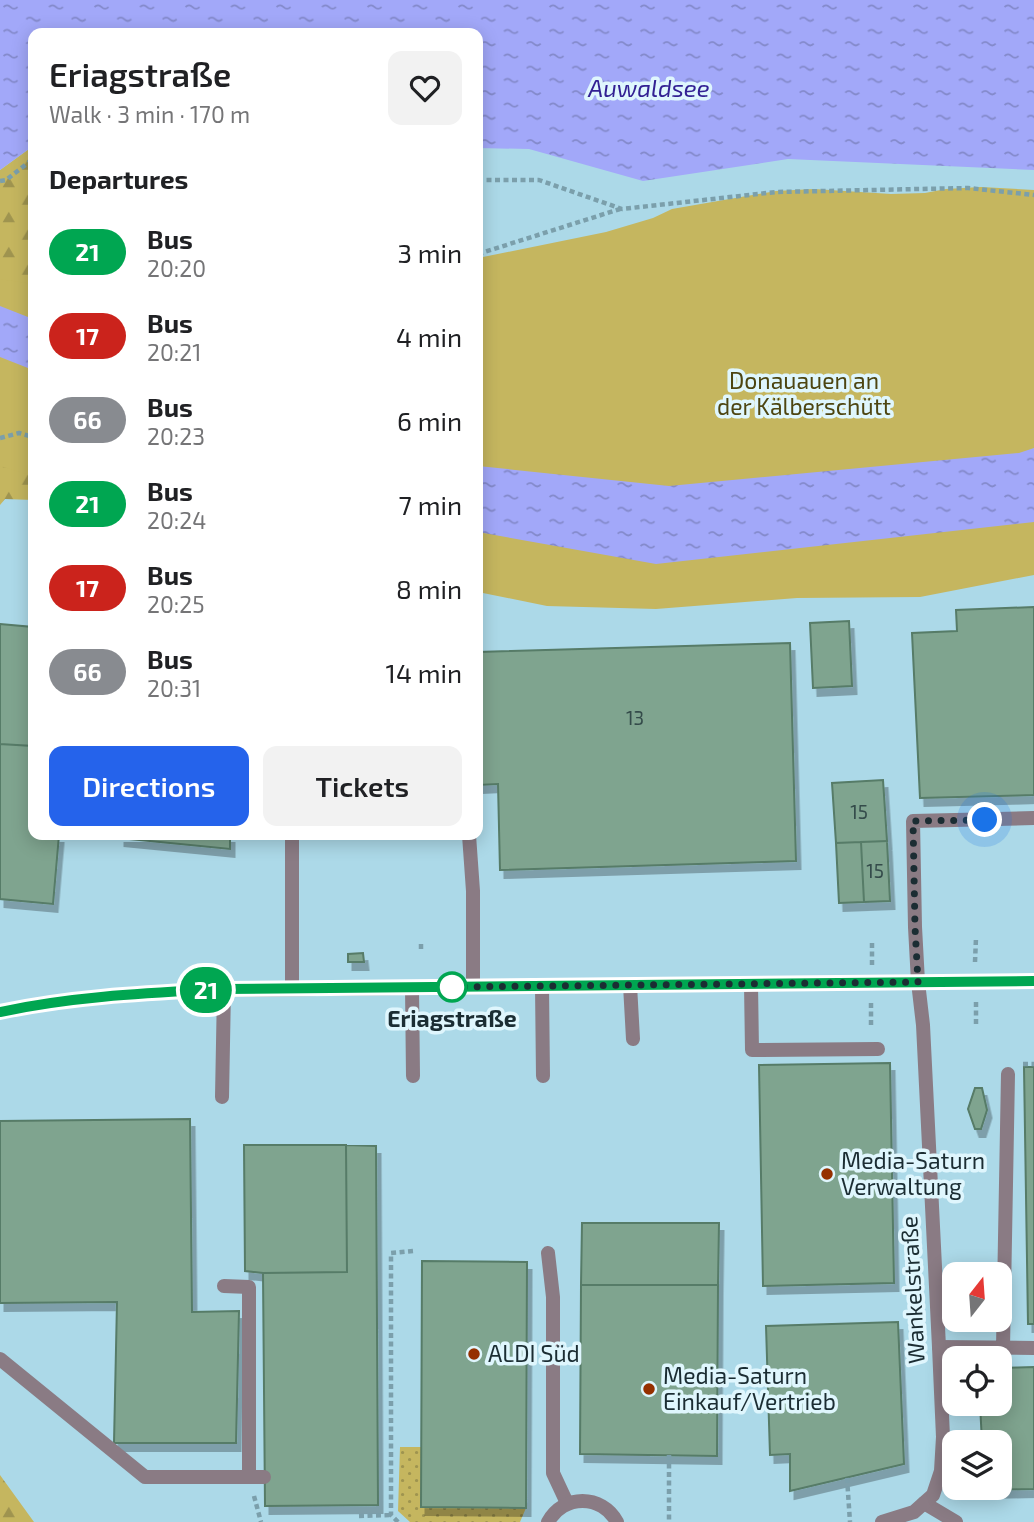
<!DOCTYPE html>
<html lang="en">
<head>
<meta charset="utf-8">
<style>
	body { margin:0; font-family:"Exo 2",sans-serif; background:#f2f2f2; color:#202124; height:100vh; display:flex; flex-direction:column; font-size:26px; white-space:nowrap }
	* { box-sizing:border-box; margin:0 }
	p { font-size:23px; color:#757577 }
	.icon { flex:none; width:38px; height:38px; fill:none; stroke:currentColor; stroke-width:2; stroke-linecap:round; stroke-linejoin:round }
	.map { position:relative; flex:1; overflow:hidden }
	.sheet { position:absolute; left:28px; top:28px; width:455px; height:812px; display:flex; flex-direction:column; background:#fff; border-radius:14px; box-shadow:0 4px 18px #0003 }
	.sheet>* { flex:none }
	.badge { padding:0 14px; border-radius:23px; font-size:24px; line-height:46px }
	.needle { width:46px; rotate:17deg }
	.fabs { position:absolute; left:942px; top:1262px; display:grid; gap:14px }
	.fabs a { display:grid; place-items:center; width:70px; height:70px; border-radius:14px; background:#fff; box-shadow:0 4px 18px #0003; font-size:35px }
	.you { position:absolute; width:35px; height:35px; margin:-18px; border:5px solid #fff; border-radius:50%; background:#1a73e8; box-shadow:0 0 0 10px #1a73e833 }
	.map>.badge { position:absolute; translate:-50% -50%; box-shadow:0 0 0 4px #fff }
	h2 { padding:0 21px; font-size:26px; line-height:63px }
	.round { display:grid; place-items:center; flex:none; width:74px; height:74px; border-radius:14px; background:#f2f2f2 }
	.head { display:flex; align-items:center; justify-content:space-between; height:119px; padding:0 21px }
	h1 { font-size:33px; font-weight:600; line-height:52px }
	.cta { display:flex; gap:14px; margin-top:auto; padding:14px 21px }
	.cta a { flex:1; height:80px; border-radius:14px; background:#2563eb; color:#fff; font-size:28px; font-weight:600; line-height:80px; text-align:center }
	.cta a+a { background:#f2f2f2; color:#202124 }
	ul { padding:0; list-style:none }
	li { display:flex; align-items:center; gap:21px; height:84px; padding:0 21px }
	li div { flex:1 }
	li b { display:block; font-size:26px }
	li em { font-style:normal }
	li .badge { min-width:77px; font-weight:700; text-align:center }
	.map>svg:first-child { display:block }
	.grass { fill:url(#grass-dots) }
	.forest { fill:url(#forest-firs) }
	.green { fill:#c5b65f }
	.water { fill:url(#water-ripples) }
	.building { fill:#7fa48f; stroke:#577b67; stroke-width:2; filter:url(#shadow) }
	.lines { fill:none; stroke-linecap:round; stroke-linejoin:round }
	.path { stroke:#7b9fab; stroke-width:4.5; stroke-dasharray:5 3.5; stroke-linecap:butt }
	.service { stroke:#8a7b84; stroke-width:14 }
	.minor { stroke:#8a7b84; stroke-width:14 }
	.tertiary { stroke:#8a7b84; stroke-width:14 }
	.line-casing { stroke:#fff; stroke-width:16 }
	.line { stroke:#00a651; stroke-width:10 }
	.walk { stroke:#1b2d33; stroke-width:7; stroke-dasharray:0 12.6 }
	.stop-dot { fill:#fff; stroke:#00a651; stroke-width:3.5 }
	.poi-dot { fill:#953000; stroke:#dff6fd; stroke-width:2.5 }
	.labels { text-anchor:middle; stroke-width:7; stroke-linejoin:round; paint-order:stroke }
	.number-label { font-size:19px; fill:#344b4a }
	.park-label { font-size:23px; fill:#4d4511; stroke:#dff6fd }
	.stop-label { font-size:23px; font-weight:bold; fill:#1b2d33; stroke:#dff6fd }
	.poi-label { font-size:23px; fill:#1b2d33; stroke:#dff6fd; text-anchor:start }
	.street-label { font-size:23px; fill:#1b2d33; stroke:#dff6fd }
	.water-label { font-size:24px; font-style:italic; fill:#322093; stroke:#dff6fd }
</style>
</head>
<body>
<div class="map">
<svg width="1034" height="1522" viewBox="0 0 1034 1522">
	<defs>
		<pattern id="grass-dots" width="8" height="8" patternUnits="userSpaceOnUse" patternTransform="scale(1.75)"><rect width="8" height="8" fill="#c5b65f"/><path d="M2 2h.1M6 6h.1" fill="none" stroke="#9f944f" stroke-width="1.8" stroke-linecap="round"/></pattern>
		<pattern id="forest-firs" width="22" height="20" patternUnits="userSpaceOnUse" patternTransform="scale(1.75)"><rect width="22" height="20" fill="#c5b65f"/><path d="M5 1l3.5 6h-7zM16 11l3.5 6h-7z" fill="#9f944f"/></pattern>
		<pattern id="water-ripples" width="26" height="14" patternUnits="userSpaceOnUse" patternTransform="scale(1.75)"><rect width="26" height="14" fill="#a2a8f9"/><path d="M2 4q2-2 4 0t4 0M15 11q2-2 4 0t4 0" fill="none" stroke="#8389ca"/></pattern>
		<filter id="shadow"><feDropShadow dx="4.5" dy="8" stdDeviation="0" flood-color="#0004"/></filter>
	</defs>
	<rect width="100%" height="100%" fill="#acd9e8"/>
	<path class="grass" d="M400 1447H421V1507L526 1508 520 1522H410L398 1511Z"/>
	<path class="forest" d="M33 146V319L0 306V170Z
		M0 357 33 370V500L5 499 0 505Z
		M0 1475 34 1522H0Z"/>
	<path class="green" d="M981 187 1034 190V575L920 597 797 598 656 609 547 606 478 592V258L606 232 653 218 672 209 776 191 814 189 891 194 925 193 946 189Z
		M0 279 33 284V476L0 466Z"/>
	<path class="water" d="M0 0H1034V170L788 159 643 181 529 149 478 148V33H33V146L0 170Z
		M0 306 33 319V370L0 357Z
		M1034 448V522L656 564 478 532V466L669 486 1019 453Z"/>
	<path class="building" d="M1034 607V795L920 798 912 633 957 631 956 610Z
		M849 621 852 686 813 688 810 623Z
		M0 624 33 627V746L0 744Z
		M790 643 796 861 500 870 498 784 478 785V652Z
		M0 744 33 746V835H59L53 904 0 899Z
		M883 780 887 841 836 843 832 783Z
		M120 835H230V849L120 838Z
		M887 841 890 901 864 902 861 842Z
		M861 842 864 902 839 903 836 843Z
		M363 953 364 962H348V954Z
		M890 1063 894 1283 763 1286 759 1065Z
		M1024 1067H1034V1324H1028Z
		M975 1088H982L987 1110 981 1129H975L968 1109Z
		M190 1119 192 1312 239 1311 236 1443H114L117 1302 0 1303V1121Z
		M244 1145H346L347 1272 263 1273 245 1271Z
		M346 1145 376 1146 378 1505 265 1506 263 1273 347 1272Z
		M582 1223H719L718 1285H581Z
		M422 1261 527 1262 526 1508 421 1507Z
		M581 1285H718L717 1456 580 1454Z
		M898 1322 904 1464 790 1491V1454L770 1455 766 1326Z
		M1034 1367V1489L983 1490V1488H999V1442H982L980 1404H999V1368Z"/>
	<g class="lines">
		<path class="path" d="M478 180H539L622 209 776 192 968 188 1034 195
			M0 181 6 180 33 159
			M478 254 620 209
			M0 438 19 433 33 437
			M421 949V944
			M975 962 976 938
			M872 965V941
			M976 1002V1024
			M871 1025V1001
			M498 1027V1022
			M1023 1064H1034
			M669 1455V1522
			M847 1478 850 1522
			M254 1496 261 1522
			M359 1516 391 1515
			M398 1522 391 1515V1253L413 1251"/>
		<path class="service" d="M469 835 473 891V987
			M918 982 915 927 913 821 1034 818
			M751 984 752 1050 878 1049
			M630 985 633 1039
			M542 986 543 1076
			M412 987 413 1076
			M292 988V835
			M222 1097 224 990
			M548 1253 553 1297V1473L567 1503
			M224 1286 249 1287V1477
			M939 1347 1034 1348
			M1003 1348 1008 1074
			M0 1359 145 1477H264
			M924 1503 956 1522"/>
		<path class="minor" d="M548 1522C563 1494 602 1494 617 1522
			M882 1522 914 1512 924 1503 933 1495 941 1471 943 1437 939 1347 923 1025 918 982"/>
		<path class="tertiary" d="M0 1012C74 996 149 992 224 990L1034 981"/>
	</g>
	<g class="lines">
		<g class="line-casing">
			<path id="line" d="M0 1012C74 996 149 993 224 989L1034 981"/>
		</g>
		<use href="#line" class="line"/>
		<path class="walk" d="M452 987 918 982 915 927 913 821 985 820"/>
	</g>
	<circle class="stop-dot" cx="452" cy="987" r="14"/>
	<g class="poi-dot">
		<circle cx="827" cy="1174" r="7"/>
		<circle cx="474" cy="1354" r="7"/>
		<circle cx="649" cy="1389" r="7"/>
	</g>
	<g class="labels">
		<g class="number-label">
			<text x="635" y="725">13</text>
			<text x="859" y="819">15</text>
			<text x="875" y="878">15</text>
		</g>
		<g class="park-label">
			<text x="804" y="389">Donauauen an<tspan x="804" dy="26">der Kälberschütt</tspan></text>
		</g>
		<g class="stop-label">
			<text x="452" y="1027">Eriagstraße</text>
		</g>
		<g class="poi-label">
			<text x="841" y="1169">Media-Saturn<tspan x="841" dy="26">Verwaltung</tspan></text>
			<text x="488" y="1362">ALDI Süd</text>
			<text x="663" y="1384">Media-Saturn<tspan x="663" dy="26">Einkauf/Vertrieb</tspan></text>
		</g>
		<g class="street-label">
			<text transform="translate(913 1290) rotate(-93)" y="8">Wankelstraße</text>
		</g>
		<g class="water-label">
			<text x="649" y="97">Auwaldsee</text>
		</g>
	</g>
</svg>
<div class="fabs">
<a><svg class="needle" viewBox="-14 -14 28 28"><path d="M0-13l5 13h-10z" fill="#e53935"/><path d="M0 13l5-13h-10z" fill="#757577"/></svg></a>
<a><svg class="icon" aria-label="locate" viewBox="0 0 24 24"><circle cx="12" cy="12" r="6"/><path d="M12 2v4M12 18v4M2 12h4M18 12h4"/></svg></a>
<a><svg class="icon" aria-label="layers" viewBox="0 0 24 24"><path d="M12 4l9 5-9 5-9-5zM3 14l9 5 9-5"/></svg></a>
</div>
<div class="you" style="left:985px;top:820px"></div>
<b class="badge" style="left:206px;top:990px;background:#00a651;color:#fff">21</b>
<section class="sheet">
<div class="head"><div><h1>Eriagstraße</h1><p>Walk · 3 min · 170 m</p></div><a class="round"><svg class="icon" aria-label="heart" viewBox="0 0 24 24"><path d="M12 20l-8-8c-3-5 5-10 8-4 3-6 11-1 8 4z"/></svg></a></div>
<h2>Departures</h2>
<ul>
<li><span class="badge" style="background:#00a651;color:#fff">21</span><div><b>Bus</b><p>20:20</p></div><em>3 min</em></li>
<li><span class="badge" style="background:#cb231c;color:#fff">17</span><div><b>Bus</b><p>20:21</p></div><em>4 min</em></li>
<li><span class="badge" style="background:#888b90;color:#fff">66</span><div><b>Bus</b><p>20:23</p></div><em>6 min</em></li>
<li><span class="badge" style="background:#00a651;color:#fff">21</span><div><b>Bus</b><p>20:24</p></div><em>7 min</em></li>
<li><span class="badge" style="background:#cb231c;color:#fff">17</span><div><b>Bus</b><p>20:25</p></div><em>8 min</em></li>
<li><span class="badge" style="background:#888b90;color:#fff">66</span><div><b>Bus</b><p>20:31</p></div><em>14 min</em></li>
</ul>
<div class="cta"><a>Directions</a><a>Tickets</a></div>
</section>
</div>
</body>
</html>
